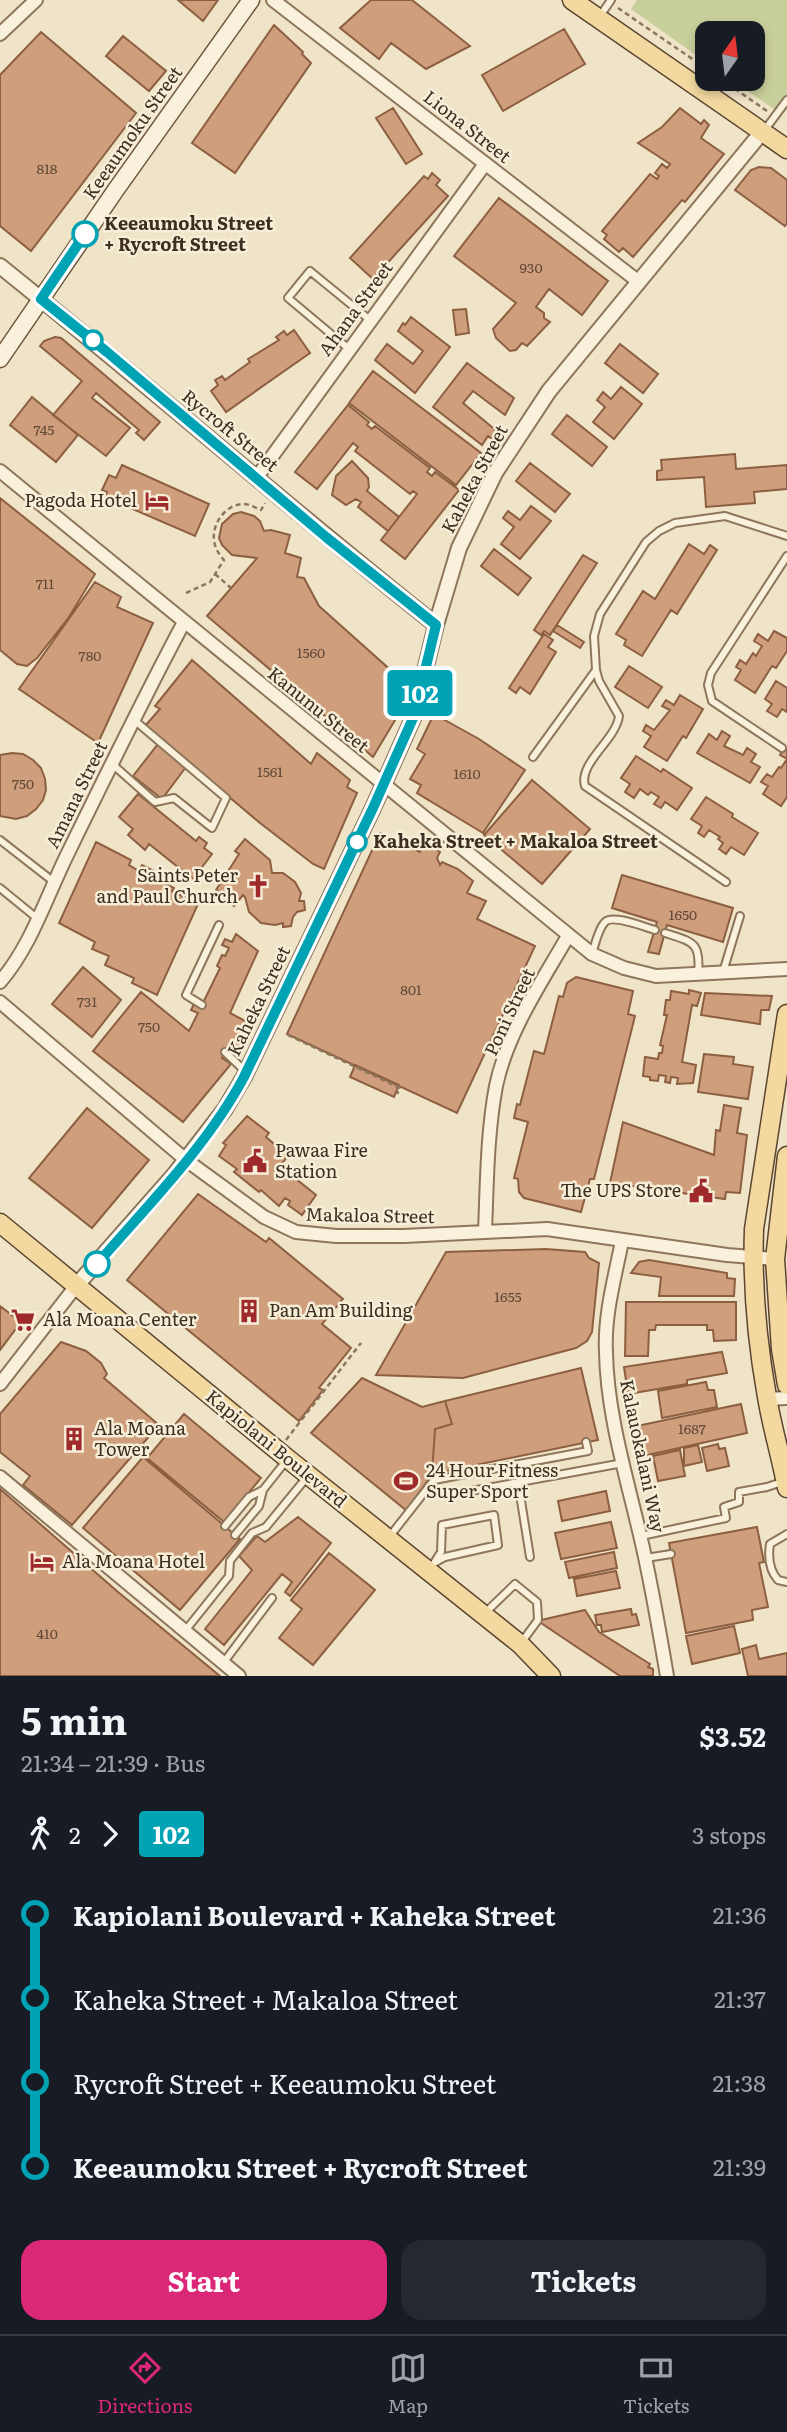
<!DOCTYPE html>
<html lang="en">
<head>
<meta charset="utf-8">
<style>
	body { margin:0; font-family:Literata,serif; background:#242831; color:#f1f3f6; height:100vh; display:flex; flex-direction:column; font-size:26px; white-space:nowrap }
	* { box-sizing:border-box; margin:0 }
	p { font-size:23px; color:#9ea1a6 }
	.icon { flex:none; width:38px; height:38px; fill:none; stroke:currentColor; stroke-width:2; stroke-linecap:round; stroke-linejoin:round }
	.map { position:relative; height:1676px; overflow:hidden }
	.drawer { display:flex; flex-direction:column; background:#171b24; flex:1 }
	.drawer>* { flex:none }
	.badge { padding:0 14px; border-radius:5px; font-size:24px; line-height:46px }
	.needle { width:46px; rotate:14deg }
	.tools { position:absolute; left:695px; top:21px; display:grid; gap:14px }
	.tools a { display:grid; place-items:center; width:70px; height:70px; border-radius:14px; background:#171b24; box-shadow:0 4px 10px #0003; font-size:35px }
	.map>.badge { position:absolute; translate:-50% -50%; box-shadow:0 0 0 4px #fff }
	.legs { display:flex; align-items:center; gap:10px; height:77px; padding:0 21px; font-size:23px }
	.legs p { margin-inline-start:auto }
	.overview { display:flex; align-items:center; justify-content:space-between; height:119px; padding:0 21px }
	h1 { font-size:38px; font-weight:700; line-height:52px }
	.primary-button { display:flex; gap:14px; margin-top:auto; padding:14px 21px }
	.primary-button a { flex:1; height:80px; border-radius:21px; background:#db2777; color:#fff; font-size:28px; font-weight:700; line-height:80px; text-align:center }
	.primary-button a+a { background:#242831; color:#f1f3f6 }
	ul { padding:0 21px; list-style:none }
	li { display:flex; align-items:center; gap:24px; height:84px; font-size:26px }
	li i { display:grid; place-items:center; width:10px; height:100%; margin:0 9px; background:currentColor }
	li i::after { content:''; width:18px; height:18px; margin:-9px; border:5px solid; border-radius:50%; background:#171b24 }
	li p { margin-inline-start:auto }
	li:first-child i { background:linear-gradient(#0000 50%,currentColor 0) }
	li:last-child i { background:linear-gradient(currentColor 50%,#0000 0) }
	.tabs { display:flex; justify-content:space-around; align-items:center; height:98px; border-top:2px solid #363941; background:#171b24; font-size:19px; color:#9ea1a6 }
	.tabs a { display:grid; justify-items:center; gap:4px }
	.tabs .current { color:#db2777 }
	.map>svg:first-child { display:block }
	.green { fill:#c9cf9b }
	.building { fill:#cf9f7d; stroke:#8d5f41; stroke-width:2 }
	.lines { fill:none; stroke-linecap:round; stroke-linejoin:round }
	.service-casing { stroke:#8d765c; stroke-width:10 }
	.minor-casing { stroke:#8d765c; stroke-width:16 }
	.tertiary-casing { stroke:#8d765c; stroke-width:18 }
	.secondary-casing { stroke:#6f573f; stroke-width:19 }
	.primary-casing { stroke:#5b4430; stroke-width:21 }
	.path { stroke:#8d765c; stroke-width:2.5; stroke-dasharray:5 3.5; stroke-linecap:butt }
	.service { stroke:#faf1dc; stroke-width:6 }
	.minor { stroke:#faf1dc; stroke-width:12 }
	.tertiary { stroke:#faf1dc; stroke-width:14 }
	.secondary { stroke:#faf1dc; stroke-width:16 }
	.primary { stroke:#f3d9a0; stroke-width:18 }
	.line-1-casing { stroke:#fff; stroke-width:16 }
	.line-1 { stroke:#00a3b4; stroke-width:10 }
	.stop-1-dot { fill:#fff; stroke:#00a3b4; stroke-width:3.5 }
	.labels { text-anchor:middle; stroke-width:5; stroke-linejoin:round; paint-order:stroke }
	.number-label { font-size:14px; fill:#624a37 }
	.street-label { font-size:18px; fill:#3d2e20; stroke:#f7eed8 }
	.stop-label { font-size:18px; font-weight:bold; fill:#3d2e20; stroke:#f7eed8; text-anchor:start }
	.poi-label { font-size:18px; fill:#3d2e20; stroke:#f7eed8; text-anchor:start }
</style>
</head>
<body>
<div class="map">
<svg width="787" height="1676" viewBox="0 0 787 1676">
	<rect width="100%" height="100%" fill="#f0e4c8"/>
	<path class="green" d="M637 0H787V100L778 112 730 79H752V33H707V63L631 9Z"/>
	<path class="building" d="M178 0H218L203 21Z
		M371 0H412L470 46 426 69 391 43 379 59 340 28Z
		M274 25 303 52 302 54 311 63 235 173 192 143Z
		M564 29 585 64 503 111 482 75Z
		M41 32 136 113 31 251 0 226V75Z
		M123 36 166 71 149 91 106 56Z
		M393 108 422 154 406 164 376 118Z
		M680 108 701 124 704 120 709 125 701 138 724 154 685 202 682 200 633 257 623 248 619 252 604 239 607 235 602 231 650 174 657 179 659 176 655 173 662 164 667 168 670 164 638 143 662 127Z
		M759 167 771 168 787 180V223L785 226 735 190 751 170Z
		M432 173 440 180 436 185 448 196 373 279 350 258 424 176 428 179Z
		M499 198 608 281 582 315 549 289 536 307 544 313V318L550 322 527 346 522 343 516 350 510 351 496 338 493 329 516 303 454 256Z
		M466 309 469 333 456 335 453 310Z
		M411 317 450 347 415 393 375 360 387 344 413 364 423 351 398 331 403 323 405 325Z
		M294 330 310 353 226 412 211 391 218 385 215 380 222 376 225 380 250 362 248 359 279 340 276 337 284 331 287 335Z
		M55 337 61 338 160 422 144 440 136 433 139 430 96 393 92 398 130 428 106 456 53 415 82 381 40 346 44 341Z
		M620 344 658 374 643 393 605 363Z
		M467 363 514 398 505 415 473 391 463 403 498 432 492 439 488 436 482 445 433 407Z
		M373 371 481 453 456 485 349 403Z
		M621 387 642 404 614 439 593 422 605 407 597 400 603 392 611 399Z
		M32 397 78 435 56 462 10 425Z
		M348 405 369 422 367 425 372 429 375 426 430 468 427 472 432 476 435 472 459 490 405 559 381 540 417 494 413 491 410 494 355 451 358 447 353 443 317 489 295 472Z
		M567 415 607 447 592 466 552 434Z
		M735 454 736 469 787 465V489L754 492 755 503 706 507 704 477 657 480V471L662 470 661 460Z
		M352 461 368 478 369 487 367 491 399 517 388 531 358 507 361 502 356 499 346 505 332 495 336 476Z
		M530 463 570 494 555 512 516 481Z
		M122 465 209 504 195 536 105 497 107 492 102 490 109 475 116 478Z
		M0 498 95 574 69 617 37 658 27 666 17 664 0 650Z
		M531 506 551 521 520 559 501 544 514 527 503 518 508 511 520 520Z
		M241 512 254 516 260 521 264 531 271 530 290 535 285 553 301 558 297 577 304 578 319 606 413 690 373 757 207 616 257 558 232 555 222 545 219 538 222 524 233 514Z
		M689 544 704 554 710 545 717 550 677 614 671 610 642 656 624 645 626 640 616 634 643 591 655 599Z
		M494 549 531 578 518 595 481 566Z
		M583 555 597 563 550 635 544 631 541 635 534 630Z
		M95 582 121 597 117 607 153 623 98 743 19 689Z
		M557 625 584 642 580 648 553 631Z
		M774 631 787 638V651L776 668 772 666 755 693 735 680 741 670 736 667 740 660 746 664 753 653 756 656 762 646 754 641 758 634 768 641Z
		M544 634 553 640 548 647 556 652 530 694 520 687 516 693 509 688Z
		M192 660 311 764 317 753 350 780 347 787 357 793 324 869 313 864 260 823 145 726 160 709 155 706Z
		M629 666 662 687 648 708 615 687Z
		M776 681 787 688V712L782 709 777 717 767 711 772 704 765 699Z
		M680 695 703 709 686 738 683 736 667 761 644 747 651 736 643 731 646 725 654 730 670 710 662 706 666 700 674 705Z
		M434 714 479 739 525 770 483 833 417 793 421 785 410 779 425 754 417 749Z
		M722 731 730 736 724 746 743 755 747 748 756 754 751 762 760 767 750 783 697 753 709 734 717 740Z
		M158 744 186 767 162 799 133 776Z
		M785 748 787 749V797L781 806 763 794 768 786 761 782 767 774 772 777 779 767 781 768 787 759 780 755Z
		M12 753 23 754 33 760 41 768 45 779 46 790 43 800 36 809 27 816 16 819 0 816V755Z
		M636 756 661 772 663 769 692 788 677 810 665 802 661 808 654 804 659 797 651 792 648 795 640 789 634 798 625 792 630 784 621 778Z
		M532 780 590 829 542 884 484 835Z
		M138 794 196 841 199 837 207 843 204 848 212 854 193 879 149 844 145 850 128 835 133 829 119 817Z
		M706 797 733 814 732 817 758 833 744 855 731 847 726 854 719 849 723 843 718 839 720 837 709 830 704 837 698 833 702 826 691 819Z
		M380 833 420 852 425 840 440 852 437 858 440 865 442 862 458 869 473 881 467 893 486 901 477 919 535 946 457 1113 287 1034Z
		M245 839 270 860 272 873H283L295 882 301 893 299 901H304L305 910 297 912 293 917 291 926 283 927V923L275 925 261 923 249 912 245 897 243 895 234 906 216 890 239 854 235 851Z
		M96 842 131 860 129 865 139 871 142 865 160 874 157 879 174 888 172 891 198 904 157 995 132 983 134 978 105 965 109 956 92 949 95 942 59 923Z
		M622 875 733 908 723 942 667 925 659 954 648 952 657 922 612 908Z
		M236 934 258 951 230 1013 251 1024 238 1054 228 1047 222 1058 231 1064 183 1122 93 1051 141 992 189 1031 198 1013 191 1010 194 1004 201 1007 220 968 217 966 222 955 225 956 229 948 222 945 225 939 232 942Z
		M83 967 121 1000 92 1037 52 1004Z
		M576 977 633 991 628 1014 635 1016 594 1179H590L581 1212 524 1198 519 1192 518 1179 514 1178 528 1122 514 1118 517 1104 520 1105 534 1051 544 1054 559 996 563 997 567 983Z
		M689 990 701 993 697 1006 692 1005 682 1062 696 1065 693 1083 677 1084 678 1078 671 1077 670 1083 665 1082 666 1076 659 1075 658 1081 650 1080V1077L643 1076 645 1057 658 1059 659 1053H662L663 1046 660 1045 667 1015H664L666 1000H670L671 991 689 994Z
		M705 993 772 996 769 1010H761L760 1024 701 1015Z
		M704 1054 734 1057 733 1064 753 1067 748 1099 698 1092Z
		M355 1065 399 1085 394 1097 350 1077Z
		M724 1105 741 1108 737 1133 747 1135 740 1193 726 1192 725 1199 610 1183 623 1122 714 1155 716 1130 720 1131Z
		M87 1108 149 1160 92 1228 29 1178Z
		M247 1116 269 1133 266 1137 288 1156 280 1166 316 1195 302 1215 288 1205 290 1201 285 1198 279 1206 261 1190 259 1192 234 1172 237 1169 219 1156 226 1145 223 1143Z
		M198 1194 266 1242 269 1238 343 1299 322 1324 351 1348 319 1388 323 1390 299 1421 127 1280Z
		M546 1249 585 1252 589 1258 599 1263 592 1332 587 1341 576 1348 463 1378 376 1375 446 1252Z
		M649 1260 727 1273V1278L735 1279 734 1296H659L661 1277 631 1273 639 1262Z
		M626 1302H736V1340L714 1341 713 1330H707V1325H656L655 1330H649L648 1356H625Z
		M0 1306 21 1322 0 1350Z
		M61 1342 86 1351 101 1363 107 1374 104 1378 159 1425 72 1525 23 1485 30 1476 0 1452V1414Z
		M722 1352 727 1373 687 1380V1384L628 1394 624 1367Z
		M581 1368 598 1440 432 1474 435 1429 452 1424 445 1401Z
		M362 1378 422 1407 445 1401 452 1424 435 1429 432 1474 407 1511 311 1433Z
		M706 1382 708 1390H714L717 1407 662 1418 658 1391Z
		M741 1404 747 1433 643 1456 637 1426Z
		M184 1414 261 1478 224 1522 147 1458Z
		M718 1444 719 1449 725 1448 729 1466 707 1471 702 1448Z
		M698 1445 702 1462 684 1466V1448Z
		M680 1450 685 1476 658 1481 653 1456Z
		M143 1457 240 1539 180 1610 83 1528Z
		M0 1489 118 1592 220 1676H0Z
		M606 1491 610 1511 562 1521 558 1501Z
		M298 1517 331 1543 290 1596 285 1592 292 1582 282 1574 224 1645 205 1629 252 1570 239 1556 257 1536 265 1542Z
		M611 1522 617 1548 561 1559 555 1533Z
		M757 1527 764 1562 759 1563 768 1607 752 1610 753 1620 686 1633 669 1543Z
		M614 1552 617 1568 569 1578 565 1562Z
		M329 1553 375 1590 313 1665 279 1638 302 1609 291 1600Z
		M616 1571 620 1588 577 1596 574 1579Z
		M631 1609 632 1615 636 1614 639 1625 602 1632 601 1625H597L595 1615Z
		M585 1610 599 1632 650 1664 648 1667 653 1669V1676H620L541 1623V1620Z
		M734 1626 740 1653 692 1664 686 1636Z
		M756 1645 759 1659 787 1653V1676H748L742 1649Z"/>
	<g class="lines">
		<g class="service-casing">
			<path id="service" d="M600 16 611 0
				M764 131 787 100
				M349 349 288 298 310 271 370 320
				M782 748 712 701 708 685 711 673 787 556
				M533 757 596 670
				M111 763 155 802 174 798 212 828 226 798 133 719
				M0 840 54 882
				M726 882 585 786C578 763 616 740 619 716L599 681 596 670 594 636 600 614 646 542 659 531 675 523 725 516 787 536
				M0 888 38 919
				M665 933C693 942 701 942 698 974
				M592 954C595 945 598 929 605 922 613 914 644 927 655 930
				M723 972 740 916
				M202 1005 186 995 219 925
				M225 1052 245 1071
				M518 1482 530 1557
				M449 1495 623 1463
				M225 1526 249 1497 263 1490
				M787 1534 770 1544C768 1557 769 1570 778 1580L787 1582
				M235 1535 259 1506 263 1490 286 1461
				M390 1536 434 1480 588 1451 586 1442
				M641 1536 726 1518 724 1507 739 1502V1492L767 1487 785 1481
				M646 1558 671 1554
				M429 1571 441 1552 442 1525 494 1515 498 1545 445 1557 436 1562
				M486 1612 515 1584 537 1602 538 1620 521 1643
				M185 1631 229 1576 230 1561 252 1533 266 1527 307 1477
				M224 1662 272 1598"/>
		</g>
		<g class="minor-casing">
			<path id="minor" d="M273 0 639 282
				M0 34 36 0
				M0 471 592 954 624 968 656 976 787 969
				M257 477 485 164
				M0 982C31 946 46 898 67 855 105 777 143 699 184 622
				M0 1002 186 1160 264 1217 296 1232 336 1236H404L547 1229 727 1255 775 1259
				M485 1231C487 1184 487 1134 496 1086 507 1033 541 983 568 936
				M622 1241C615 1277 604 1315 606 1352 607 1413 626 1475 640 1535 651 1581 659 1629 667 1676
				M0 1384 76 1286
				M767 1399 787 1398
				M0 1477 239 1676"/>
		</g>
		<g class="tertiary-casing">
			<path id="tertiary" d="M0 266C147 384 289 508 436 625
				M76 1286 174 1175 225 1109 244 1077 373 808 414 716 436 625 459 548 495 473 549 391 762 132"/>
		</g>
		<g class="secondary-casing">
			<path id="secondary" d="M0 359 115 191 251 0"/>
		</g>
		<g class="primary-casing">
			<path id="primary" d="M572 0 787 149
				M787 1014 754 1229C752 1285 757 1341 767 1397 772 1427 781 1457 787 1488
				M787 1156 775 1259 781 1349 787 1385
				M0 1223 288 1459 520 1644 551 1676"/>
		</g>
		<path class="path" d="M618 8 707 69
			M721 79 767 111
			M215 574 231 588
			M186 593 210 582 224 560C219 554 215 549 214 540 212 523 226 504 244 504 249 504 256 508 261 510L265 503
			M288 1035 400 1088 397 1094
			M286 1440 361 1343"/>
		<use href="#service" class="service"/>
		<use href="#minor" class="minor"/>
		<use href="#tertiary" class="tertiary"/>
		<use href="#secondary" class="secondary"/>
		<use href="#primary" class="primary"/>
	</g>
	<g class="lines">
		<g class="line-1-casing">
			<path id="line-1" d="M85 234 41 299 107 352 326 537 436 625 414 716 373 808 244 1077C207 1146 148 1205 97 1264"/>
		</g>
		<use href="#line-1" class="line-1"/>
	</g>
	<defs>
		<g id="hotel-bare" transform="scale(1.89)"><path d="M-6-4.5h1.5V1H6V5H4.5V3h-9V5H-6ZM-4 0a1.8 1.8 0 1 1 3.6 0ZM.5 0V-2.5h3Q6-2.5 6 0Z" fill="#9e2a2b" stroke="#f7eed8" stroke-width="2.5" paint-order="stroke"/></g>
		<g id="church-bare" transform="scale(1.89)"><path d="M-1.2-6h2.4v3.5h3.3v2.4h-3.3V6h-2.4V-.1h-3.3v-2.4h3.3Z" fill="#9e2a2b" stroke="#f7eed8" stroke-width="2.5" paint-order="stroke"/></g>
		<g id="civic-bare" transform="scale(1.89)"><path d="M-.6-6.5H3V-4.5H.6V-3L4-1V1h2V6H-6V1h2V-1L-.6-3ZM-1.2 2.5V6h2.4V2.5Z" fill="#9e2a2b" stroke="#f7eed8" stroke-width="2.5" paint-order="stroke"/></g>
		<g id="building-bare" transform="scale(1.89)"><path d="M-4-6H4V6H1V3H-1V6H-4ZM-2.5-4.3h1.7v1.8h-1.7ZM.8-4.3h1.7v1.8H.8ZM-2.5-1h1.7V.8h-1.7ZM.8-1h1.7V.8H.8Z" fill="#9e2a2b" stroke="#f7eed8" stroke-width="2.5" paint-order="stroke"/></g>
		<g id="supermarket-bare" transform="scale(1.89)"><path d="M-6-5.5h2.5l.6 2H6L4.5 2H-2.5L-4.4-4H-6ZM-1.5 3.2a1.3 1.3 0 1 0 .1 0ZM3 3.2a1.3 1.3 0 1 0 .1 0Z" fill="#9e2a2b" stroke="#f7eed8" stroke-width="2.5" paint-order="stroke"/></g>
		<g id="stadium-bare" transform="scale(1.89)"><path d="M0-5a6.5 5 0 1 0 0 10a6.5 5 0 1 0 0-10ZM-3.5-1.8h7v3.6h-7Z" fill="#9e2a2b" stroke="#f7eed8" stroke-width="2.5" paint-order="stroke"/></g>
	</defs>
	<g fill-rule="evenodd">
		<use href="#hotel-bare" x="157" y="501"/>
		<use href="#church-bare" x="258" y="886"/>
		<use href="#civic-bare" x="255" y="1161"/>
		<use href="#civic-bare" x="701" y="1191"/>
		<use href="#building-bare" x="249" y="1311"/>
		<use href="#supermarket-bare" x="23" y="1320"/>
		<use href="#building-bare" x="74" y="1439"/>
		<use href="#stadium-bare" x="406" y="1481"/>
		<use href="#hotel-bare" x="42" y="1562"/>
	</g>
	<g class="stop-1-dot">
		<circle cx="85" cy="234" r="12"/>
		<circle cx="93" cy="340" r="9"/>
		<circle cx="357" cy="842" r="9"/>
		<circle cx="97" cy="1264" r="12"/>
	</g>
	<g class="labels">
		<g class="number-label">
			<text x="47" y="174">818</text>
			<text x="531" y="273">930</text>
			<text x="44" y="435">745</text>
			<text x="45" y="589">711</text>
			<text x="311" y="658">1560</text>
			<text x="90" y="661">780</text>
			<text x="270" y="777">1561</text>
			<text x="467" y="779">1610</text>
			<text x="23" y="789">750</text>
			<text x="683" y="920">1650</text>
			<text x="411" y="995">801</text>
			<text x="87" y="1007">731</text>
			<text x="149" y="1032">750</text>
			<text x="508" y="1302">1655</text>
			<text x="692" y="1434">1687</text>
			<text x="47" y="1639">410</text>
		</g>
		<g class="street-label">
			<text transform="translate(467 127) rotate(38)" y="6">Liona Street</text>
			<text transform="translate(133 133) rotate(-55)" y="6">Keeaumoku Street</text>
			<text transform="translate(356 309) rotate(-54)" y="6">Ahana Street</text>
			<text transform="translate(230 431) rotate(39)" y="6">Rycroft Street</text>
			<text transform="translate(475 479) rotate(-62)" y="6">Kaheka Street</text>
			<text transform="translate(318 710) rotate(39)" y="6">Kanunu Street</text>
			<text transform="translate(77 795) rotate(-64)" y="6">Amana Street</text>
			<text transform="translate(259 1001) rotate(-64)" y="6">Kaheka Street</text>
			<text transform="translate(510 1012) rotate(-65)" y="6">Poni Street</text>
			<text transform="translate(370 1216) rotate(1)" y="6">Makaloa Street</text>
			<text transform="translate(276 1449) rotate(39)" y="6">Kapiolani Boulevard</text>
			<text transform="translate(642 1456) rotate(78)" y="6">Kalauokalani Way</text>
		</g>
		<g class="stop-label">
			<text x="104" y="230">Keeaumoku Street<tspan x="104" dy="21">+ Rycroft Street</tspan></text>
			<text x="373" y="848">Kaheka Street + Makaloa Street</text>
		</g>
		<g class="poi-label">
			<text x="137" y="507" text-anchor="end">Pagoda Hotel</text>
			<text x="238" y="882" text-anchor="end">Saints Peter<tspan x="238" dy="21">and Paul Church</tspan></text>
			<text x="275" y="1157">Pawaa Fire<tspan x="275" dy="21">Station</tspan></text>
			<text x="681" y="1197" text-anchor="end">The UPS Store</text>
			<text x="269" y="1317">Pan Am Building</text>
			<text x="43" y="1326">Ala Moana Center</text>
			<text x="94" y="1435">Ala Moana<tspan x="94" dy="21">Tower</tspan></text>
			<text x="426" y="1477">24 Hour Fitness<tspan x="426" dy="21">Super Sport</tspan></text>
			<text x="62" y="1568">Ala Moana Hotel</text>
		</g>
	</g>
</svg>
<div class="tools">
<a><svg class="needle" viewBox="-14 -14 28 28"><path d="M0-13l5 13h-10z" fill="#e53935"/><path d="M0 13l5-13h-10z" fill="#9ea1a6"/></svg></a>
</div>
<b class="badge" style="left:420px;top:693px;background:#00a3b4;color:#fff">102</b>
</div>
<section class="drawer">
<div class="overview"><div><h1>5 min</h1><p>21:34 – 21:39 · Bus</p></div><b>$3.52</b></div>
<div class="legs"><svg class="icon" aria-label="walk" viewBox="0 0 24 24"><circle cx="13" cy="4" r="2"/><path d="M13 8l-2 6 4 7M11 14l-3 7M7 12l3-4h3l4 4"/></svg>2<svg class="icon" aria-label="forward" viewBox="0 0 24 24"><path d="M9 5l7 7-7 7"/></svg><b class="badge" style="background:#00a3b4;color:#fff">102</b><p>3 stops</p></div>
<ul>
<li><i style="color:#00a3b4"></i><b>Kapiolani Boulevard + Kaheka Street</b><p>21:36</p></li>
<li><i style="color:#00a3b4"></i><span>Kaheka Street + Makaloa Street</span><p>21:37</p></li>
<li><i style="color:#00a3b4"></i><span>Rycroft Street + Keeaumoku Street</span><p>21:38</p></li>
<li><i style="color:#00a3b4"></i><b>Keeaumoku Street + Rycroft Street</b><p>21:39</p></li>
</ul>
<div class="primary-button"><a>Start</a><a>Tickets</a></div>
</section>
<nav class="tabs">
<a class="current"><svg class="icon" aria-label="directions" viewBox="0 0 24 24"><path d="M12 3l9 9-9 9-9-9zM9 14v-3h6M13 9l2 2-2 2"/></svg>Directions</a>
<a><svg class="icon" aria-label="map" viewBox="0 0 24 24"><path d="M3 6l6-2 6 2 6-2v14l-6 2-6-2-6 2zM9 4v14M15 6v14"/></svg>Map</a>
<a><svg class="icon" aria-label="tickets" viewBox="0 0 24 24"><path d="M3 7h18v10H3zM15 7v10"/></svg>Tickets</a>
</nav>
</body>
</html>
